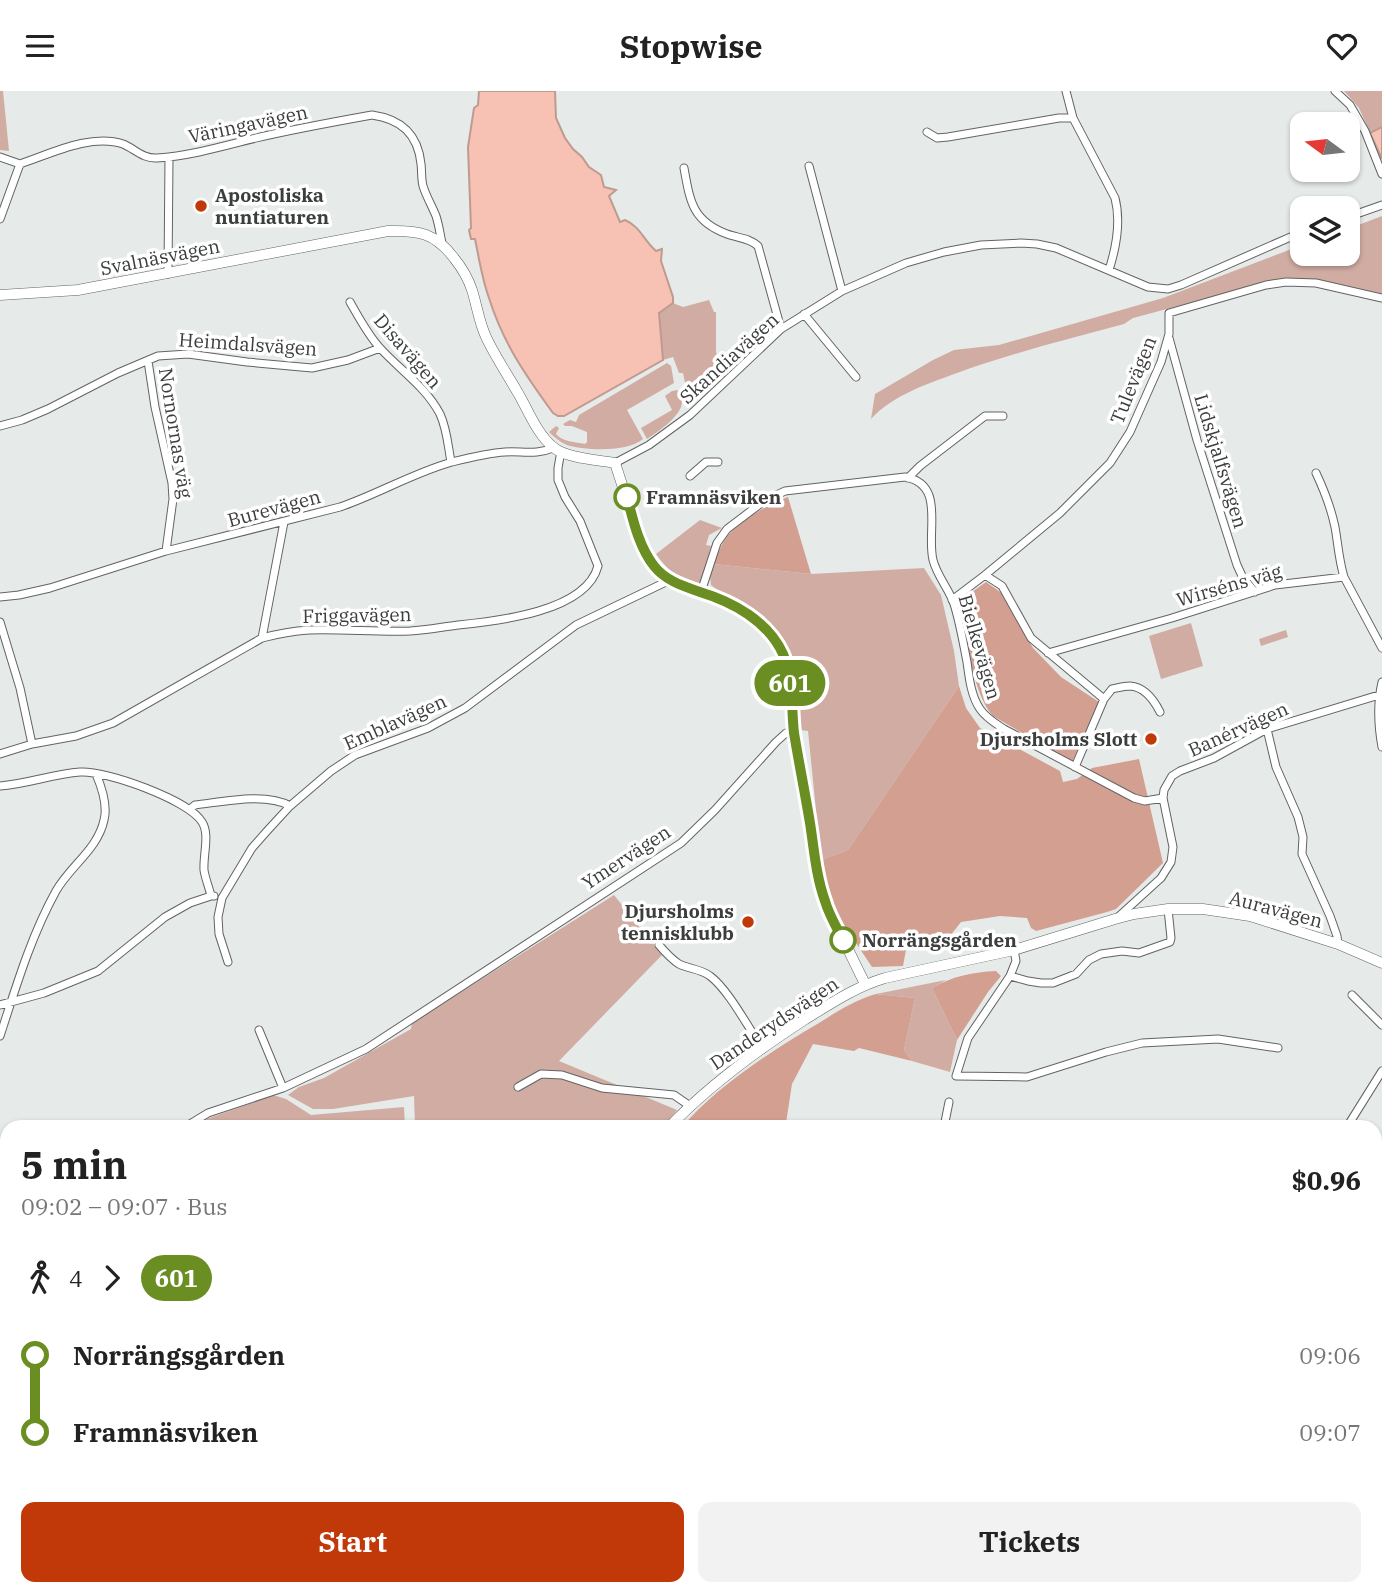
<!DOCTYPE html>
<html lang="en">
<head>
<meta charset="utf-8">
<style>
	body { margin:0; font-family:"IBM Plex Serif",serif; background:#f2f2f2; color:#222; height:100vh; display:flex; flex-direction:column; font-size:26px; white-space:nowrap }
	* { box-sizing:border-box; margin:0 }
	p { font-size:23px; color:#767676 }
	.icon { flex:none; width:38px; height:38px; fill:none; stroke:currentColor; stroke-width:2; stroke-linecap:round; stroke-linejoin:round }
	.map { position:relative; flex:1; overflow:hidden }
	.drawer { position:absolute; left:0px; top:1029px; width:1382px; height:476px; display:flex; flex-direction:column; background:#fff; border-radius:21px 21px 0 0; box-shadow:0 2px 5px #0004 }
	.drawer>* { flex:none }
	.badge { padding:0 14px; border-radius:23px; font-size:24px; line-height:46px }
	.needle { width:46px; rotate:285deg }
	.buttons { position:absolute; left:1290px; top:21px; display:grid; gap:14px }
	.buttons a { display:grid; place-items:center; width:70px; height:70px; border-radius:14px; background:#fff; box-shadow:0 2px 5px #0004; font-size:35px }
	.map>.badge { position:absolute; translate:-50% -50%; box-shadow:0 0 0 4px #fff }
	.legs { display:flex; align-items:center; gap:10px; height:77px; padding:0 21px; font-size:23px }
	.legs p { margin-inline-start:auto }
	.summary { display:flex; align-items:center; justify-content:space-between; height:119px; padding:0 21px }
	h1 { font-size:38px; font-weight:700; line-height:52px }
	.action { display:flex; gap:14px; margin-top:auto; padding:14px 21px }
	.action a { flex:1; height:80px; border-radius:14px; background:#c13909; color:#fff; font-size:28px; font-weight:700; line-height:80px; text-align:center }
	.action a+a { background:#f2f2f2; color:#222 }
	ul { padding:0 21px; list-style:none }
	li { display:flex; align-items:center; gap:24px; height:77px; font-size:26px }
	li i { display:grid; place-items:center; width:10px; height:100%; margin:0 9px; background:currentColor }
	li i::after { content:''; width:18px; height:18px; margin:-9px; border:5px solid; border-radius:50%; background:#fff }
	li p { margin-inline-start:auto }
	li:first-child i { background:linear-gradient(#0000 50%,currentColor 0) }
	li:last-child i { background:linear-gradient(currentColor 50%,#0000 0) }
	header { display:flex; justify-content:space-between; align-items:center; height:91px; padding:0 21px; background:#fff; font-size:32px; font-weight:700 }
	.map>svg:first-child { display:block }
	.green { fill:#d1aca2 }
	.forest { fill:#d39f91 }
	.water { fill:#f7c2b3; stroke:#bf9a90; stroke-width:2 }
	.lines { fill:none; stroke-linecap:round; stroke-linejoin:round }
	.street-casing { stroke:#616464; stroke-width:9 }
	.secondary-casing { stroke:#616464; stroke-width:11 }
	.street { stroke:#fff; stroke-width:7 }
	.secondary { stroke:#fff; stroke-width:10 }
	.rail-casing { stroke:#868888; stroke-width:5 }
	.rail { stroke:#fff; stroke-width:2.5; stroke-dasharray:8; stroke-linecap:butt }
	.line-1-casing { stroke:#fff; stroke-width:16 }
	.line-1 { stroke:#6b8e23; stroke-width:10 }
	.poi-dot { fill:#c13909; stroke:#fff; stroke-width:2.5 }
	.stop-1-dot { fill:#fff; stroke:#6b8e23; stroke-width:3.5 }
	.labels { text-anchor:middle; stroke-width:7; stroke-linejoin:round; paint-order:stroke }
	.street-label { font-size:19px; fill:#3c3d3d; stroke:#fff }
	.poi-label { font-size:19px; font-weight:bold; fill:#3c3d3d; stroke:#fff; text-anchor:end }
	.stop-label { font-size:19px; font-weight:bold; fill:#3c3d3d; stroke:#fff; text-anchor:start }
</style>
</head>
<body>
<header><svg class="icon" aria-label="menu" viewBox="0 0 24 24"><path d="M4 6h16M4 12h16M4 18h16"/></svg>Stopwise<svg class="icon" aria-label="heart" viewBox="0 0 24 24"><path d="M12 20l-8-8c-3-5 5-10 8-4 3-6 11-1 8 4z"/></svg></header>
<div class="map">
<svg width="1382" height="1505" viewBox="0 0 1382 1505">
	<rect width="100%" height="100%" fill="#e6eae9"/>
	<path class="green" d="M0 0H3L9 60 0 59Z
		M1344 0H1382V36L1370 42 1359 17Z
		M1382 125V204L1332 192 1295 188 1253 195 1133 227 1124 233C1068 248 1012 262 957 282 927 293 893 304 871 328L875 303 933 269 954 259 999 254 1163 207 1302 154V163H1348V138Z
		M709 209 714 221H716V261L723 287 708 300 689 310 683 282H679L673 266 663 269 659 222 673 212 683 216Z
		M667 272 671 275 674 292 627 319 643 348C628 361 586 360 567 354 560 351 554 346 549 341L556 335 559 337 556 343C563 351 575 351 585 353L587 351V341L572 335H565L563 333 570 329 576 331 579 324Z
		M678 299C680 303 682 307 682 310 683 324 658 341 647 348L641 337 672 319 665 305 672 300Z
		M700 429 722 437 709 444 706 454 711 455 701 490 698 492C676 486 670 482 656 463Z
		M713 473 811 483 924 477 941 504 954 560 959 595 848 759 821 769 808 640 800 639 793 578 786 557 765 526 736 507 720 501 711 494 710 485Z
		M1191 532 1203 575 1161 588 1149 545Z
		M1286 539 1288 546 1261 555 1259 548Z
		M614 804 662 864 559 970 677 1019 663 1036H415L414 1005 333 1018H313L288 1004 299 996 324 987 411 938 412 932Z
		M946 889 932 897 957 949 950 981 912 970 904 959 915 907 876 903Z
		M273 1004 286 1008 311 1024 404 1016 405 1036H193L204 1029Z
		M1376 1105 1382 1107V1226L1376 1251Z
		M7 1129V1413L0 1412V1131Z
		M1376 1325 1382 1326V1487L1376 1483Z
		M1376 1494 1382 1497V1505H1328L1331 1498H1376Z"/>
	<path class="forest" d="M788 406 811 483 713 473C717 465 721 454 726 447 738 430 769 413 788 406Z
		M986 491 1003 503 1033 557 1061 586 1099 611 1072 671 993 625C973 604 965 541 958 511Z
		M959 595 966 617 980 637 1060 680 1063 691 1077 688 1092 677 1139 668 1163 772 1116 818 1107 821 1036 840 1031 837 1027 827 1000 825 961 831 950 845 907 853 903 875 872 876 832 816 821 769 848 759Z
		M996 880 1001 885 988 901 957 949 932 897C953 885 973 881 996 880Z
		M876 903 915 907 904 959 912 970 859 957 854 960 813 953 792 993 786 1032 808 1034V1036H682C716 996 774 958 819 932 838 920 855 909 876 903Z"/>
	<path class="water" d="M479 0H555L556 27 565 47 573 58 582 66 589 76 601 84 604 96 616 99 609 105 620 131 625 129C641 136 643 149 656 160L662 158 661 170 673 206V212L659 222 663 269 564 325H558L553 322C526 285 503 252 489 207 482 188 479 167 475 148H471L469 139 471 137 468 56 474 17 478 14Z
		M1382 36V68L1370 42Z"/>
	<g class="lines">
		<g class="street-casing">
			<path id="street" d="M1066 0 1073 27
				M1335 0 1350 14 1365 40 1382 83
				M927 41 937 47 948 46 1059 27H1073L1115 107C1121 130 1116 157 1109 179
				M0 66 20 73
				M20 73C50 63 91 42 123 53 135 58 143 68 157 67 190 65 224 55 256 47 294 38 333 31 372 24 401 28 418 43 421 73 422 80 421 87 423 95 426 105 432 115 436 125 439 134 440 143 442 152
				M809 75 842 200
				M684 77C690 110 692 130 727 143 738 147 750 147 758 155L781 238
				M1348 126 1382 114
				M0 128 20 73
				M168 183 169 66
				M350 211C359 227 368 244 380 257 400 279 426 296 440 323 447 338 448 355 451 371
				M804 223 856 286
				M1169 247 1197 349 1237 474 1243 487 1255 501
				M148 270 155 316 172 392 173 408 166 460
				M0 335 22 329 48 318 118 282 158 265 188 263 247 271 312 277 348 269 380 257
				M615 372 649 354 690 324 781 238 842 200 906 172 944 161 981 154 1021 152 1037 153 1056 157 1148 196 1168 198 1181 194 1302 141
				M1316 382C1324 399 1331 417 1335 436 1338 453 1339 470 1344 486
				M690 385 706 371H718
				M908 387 920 375 985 325H1003
				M985 484 1002 495 1031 547 1104 608 1112 598C1117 597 1124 595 1130 595 1145 596 1154 609 1160 621
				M701 501 717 452 727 438 764 410 785 400 905 386C946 393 926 440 933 469 937 485 949 498 954 513 960 532 963 551 967 571 969 586 971 605 980 618 986 627 995 632 1004 638L1134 707 1145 710 1163 707
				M0 506 19 504 50 497 166 460 340 416C378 403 413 382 452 371 468 367 488 362 505 361 522 360 537 364 553 357
				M952 509 985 484 1060 422 1110 372 1130 341 1161 271 1169 243V222L1266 194 1286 191 1316 192 1382 207
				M0 531 20 597 32 653
				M262 547 284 431
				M1048 562 1172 527 1275 494 1344 486 1382 557
				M1382 591C1377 613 1378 634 1382 656
				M1267 638 1276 676 1298 726 1303 746 1302 763 1330 825 1337 845 1338 853
				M0 663 32 653 76 645 113 632 262 547C277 543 293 540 309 539 343 538 376 541 410 540 426 539 442 536 458 534 497 530 586 521 598 475L580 430 565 406 558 389V377L561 360
				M1075 676 1104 608
				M0 695C27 693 53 683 80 681 105 679 189 709 202 731 210 743 203 764 204 779 205 787 209 796 211 805
				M190 718 195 714C222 711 266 701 290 715
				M1117 827 1161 787 1171 771 1173 756 1163 707 1164 699 1172 685 1180 680 1214 667 1267 638 1382 603
				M659 854C665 861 671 868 679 873 689 878 701 878 710 885 728 898 749 938 763 958
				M1014 859 1016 870 1010 885 968 947 956 985 1027 986 1106 961 1142 952 1218 948 1278 957
				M228 871 219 843 218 826 222 807 252 757 267 740 290 715 331 680 355 664 428 637 465 617 576 534 670 489
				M1010 885 1028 890 1041 892H1053L1076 883 1089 869 1101 863 1122 860 1139 862 1170 851 1171 847 1168 818
				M1352 904 1382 934
				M0 914 44 902 98 880 165 826 190 812 211 805H214
				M259 939 283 997
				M0 945C16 896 31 845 56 800 70 775 98 758 104 729 108 714 102 697 96 683
				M518 996 541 983 562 984 602 997 674 1004 690 1015
				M185 1036 208 1022 283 997 366 958 681 752 715 719 776 651 786 642 794 640
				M944 1036 949 1011
				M1347 1036 1382 980
				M0 1119 7 1118
				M1376 1321 1382 1322
				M0 1486 7 1484
				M1376 1490 1382 1493
				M205 1505 207 1498
				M251 1505 252 1498
				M742 1505 765 1498
				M797 1505 798 1498
				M1045 1505 1047 1498"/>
		</g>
		<g class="secondary-casing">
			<path id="secondary" d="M0 204 78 199 388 140C419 139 435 142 454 167 462 177 468 187 472 199 477 215 479 231 486 246 495 265 507 283 518 302 528 319 537 343 553 356 565 367 598 369 615 372L640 449 653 474 670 489 683 496 719 508 733 514 755 528 771 543 783 564 789 586 794 640 818 787 826 813 865 893
				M669 1036C709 995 756 960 804 929 830 913 855 896 885 887L1014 859 1115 828 1134 823 1168 818H1203L1250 825 1338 853 1382 872
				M1376 1272 1382 1246
				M279 1505 286 1498
				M1313 1505 1316 1498"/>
		</g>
		<use href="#street" class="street"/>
		<use href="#secondary" class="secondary"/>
		<g class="rail-casing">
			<path id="rail" d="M0 1424 7 1425
				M460 1498 479 1505"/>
		</g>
		<use href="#rail" class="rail"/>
	</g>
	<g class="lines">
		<g class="line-1-casing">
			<path id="line-1" d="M627 406C633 429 639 456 654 475 666 490 683 495 700 501 733 511 768 530 783 563 794 588 791 616 794 642 799 672 805 702 810 732 814 758 816 785 825 810 829 824 837 837 843 849"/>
		</g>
		<use href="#line-1" class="line-1"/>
	</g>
	<g class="poi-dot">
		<circle cx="201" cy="115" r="7"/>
		<circle cx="1151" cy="648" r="7"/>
		<circle cx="748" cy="831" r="7"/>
	</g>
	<g class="stop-1-dot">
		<circle cx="627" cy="406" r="12"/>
		<circle cx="843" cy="849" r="12"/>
	</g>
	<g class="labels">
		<g class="street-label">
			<text transform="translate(248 33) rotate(-12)" y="7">Väringavägen</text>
			<text transform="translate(160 166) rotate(-11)" y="7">Svalnäsvägen</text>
			<text transform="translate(248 253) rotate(4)" y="7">Heimdalsvägen</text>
			<text transform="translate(408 260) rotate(49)" y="7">Disavägen</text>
			<text transform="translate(729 267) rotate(-42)" y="7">Skandiavägen</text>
			<text transform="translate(1133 289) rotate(-68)" y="7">Tulevägen</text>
			<text transform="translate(176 342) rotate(81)" y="7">Nornornas väg</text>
			<text transform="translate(1221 370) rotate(73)" y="7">Lidskjalfsvägen</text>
			<text transform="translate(274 417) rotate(-15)" y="7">Burevägen</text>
			<text transform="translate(1229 494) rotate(-16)" y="7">Wirséns väg</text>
			<text transform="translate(357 524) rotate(-1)" y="7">Friggavägen</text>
			<text transform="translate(980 556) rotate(74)" y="7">Bielkevägen</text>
			<text transform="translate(395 631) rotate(-24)" y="7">Emblavägen</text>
			<text transform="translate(1238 638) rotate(-24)" y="7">Banérvägen</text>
			<text transform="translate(626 766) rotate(-33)" y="7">Ymervägen</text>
			<text transform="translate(1276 818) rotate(15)" y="7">Auravägen</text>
			<text transform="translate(774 932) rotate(-34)" y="7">Danderydsvägen</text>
		</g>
		<g class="poi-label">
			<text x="215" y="111" text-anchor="start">Apostoliska<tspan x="215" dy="22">nuntiaturen</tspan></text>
			<text x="1137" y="655">Djursholms Slott</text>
			<text x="734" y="827">Djursholms<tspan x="734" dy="22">tennisklubb</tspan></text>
		</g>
		<g class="stop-label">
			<text x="646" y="413">Framnäsviken</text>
			<text x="862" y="856">Norrängsgården</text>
		</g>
	</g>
</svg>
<div class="buttons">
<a><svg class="needle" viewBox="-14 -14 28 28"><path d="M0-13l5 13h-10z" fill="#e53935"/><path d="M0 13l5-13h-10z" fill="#767676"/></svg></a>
<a><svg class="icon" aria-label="layers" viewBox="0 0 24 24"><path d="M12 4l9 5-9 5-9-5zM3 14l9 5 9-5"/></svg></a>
</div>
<b class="badge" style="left:790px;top:592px;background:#6b8e23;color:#fff">601</b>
<section class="drawer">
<div class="summary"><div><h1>5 min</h1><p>09:02 – 09:07 · Bus</p></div><b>$0.96</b></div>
<div class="legs"><svg class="icon" aria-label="walk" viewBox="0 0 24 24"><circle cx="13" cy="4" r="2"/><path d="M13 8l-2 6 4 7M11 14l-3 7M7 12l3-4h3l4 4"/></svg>4<svg class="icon" aria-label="forward" viewBox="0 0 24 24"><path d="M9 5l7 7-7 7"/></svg><b class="badge" style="background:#6b8e23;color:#fff">601</b></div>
<ul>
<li><i style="color:#6b8e23"></i><b>Norrängsgården</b><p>09:06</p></li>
<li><i style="color:#6b8e23"></i><b>Framnäsviken</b><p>09:07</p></li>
</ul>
<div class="action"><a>Start</a><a>Tickets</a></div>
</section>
</div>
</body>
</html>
